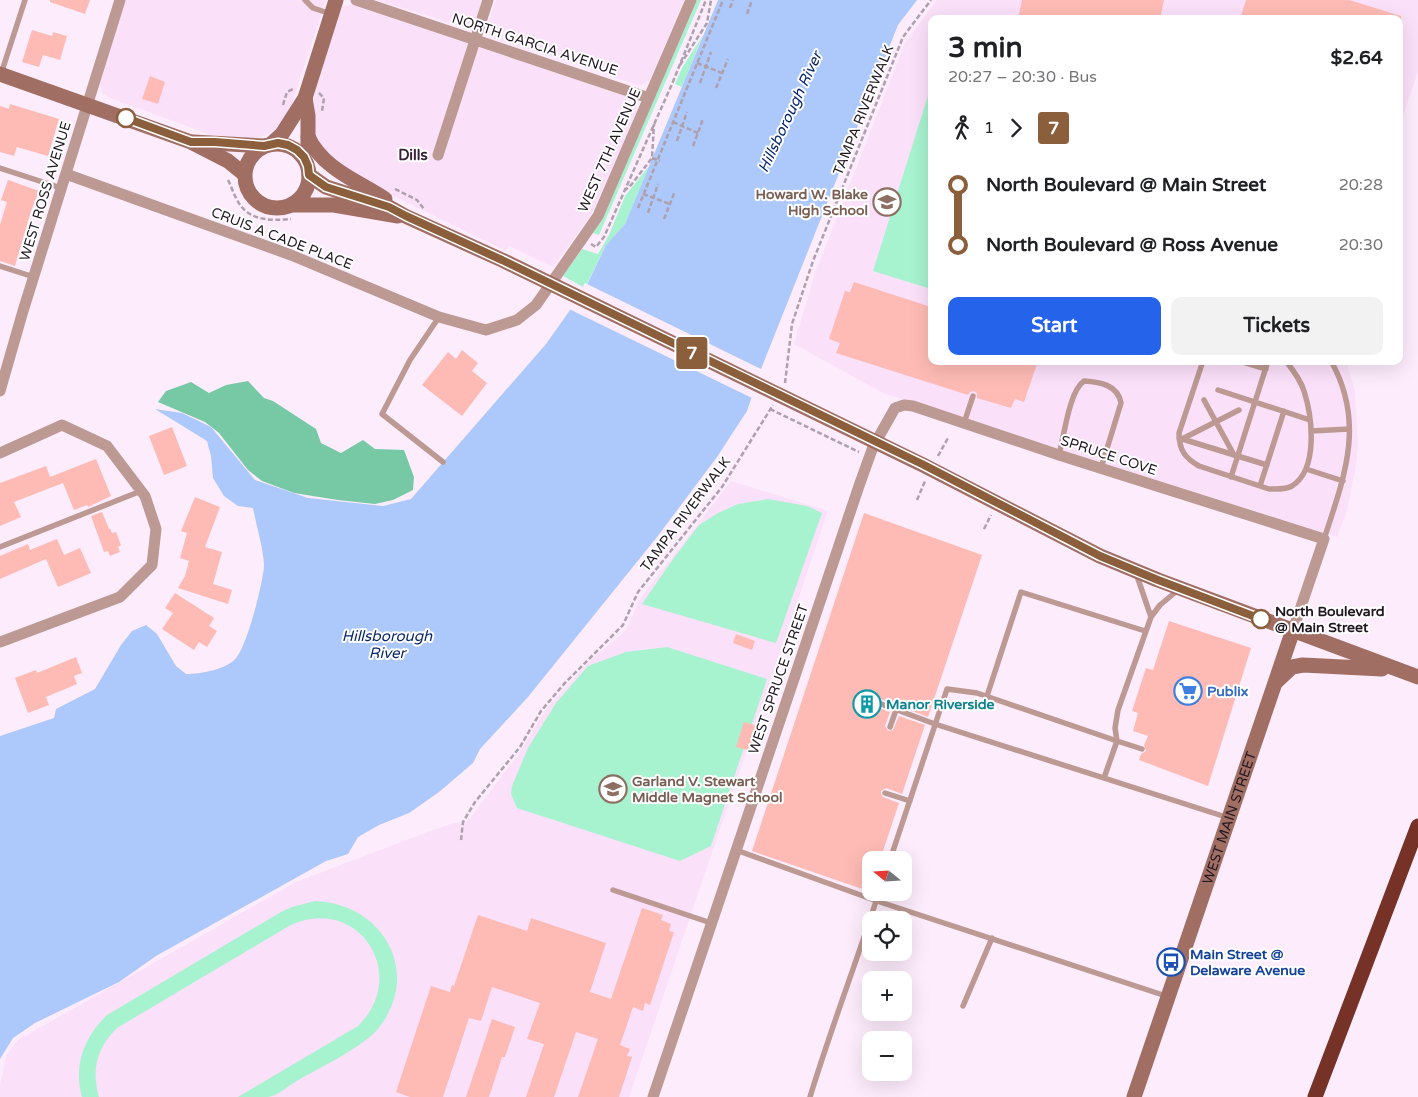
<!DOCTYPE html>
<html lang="en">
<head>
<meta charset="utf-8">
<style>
	body { margin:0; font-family:"Varela Round",sans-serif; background:#f2f2f2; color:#202124; height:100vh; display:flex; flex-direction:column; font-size:19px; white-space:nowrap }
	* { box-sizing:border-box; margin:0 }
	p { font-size:16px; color:#757577 }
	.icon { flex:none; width:28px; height:28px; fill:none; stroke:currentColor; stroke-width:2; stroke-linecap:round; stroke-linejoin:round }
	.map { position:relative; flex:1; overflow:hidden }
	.sheet { position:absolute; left:928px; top:15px; width:475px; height:350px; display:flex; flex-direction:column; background:#fff; border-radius:10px; box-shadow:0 5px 20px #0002 }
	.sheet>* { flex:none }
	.badge { padding:0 10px; border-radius:4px; font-size:18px; line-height:32px }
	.needle { width:32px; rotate:288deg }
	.buttons { position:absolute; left:862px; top:851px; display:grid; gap:10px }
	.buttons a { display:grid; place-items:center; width:50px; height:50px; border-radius:10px; background:#fff; box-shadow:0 5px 20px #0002; font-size:25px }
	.map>.badge { position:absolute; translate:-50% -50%; box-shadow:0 0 0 2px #fff }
	.legs { display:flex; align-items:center; gap:8px; height:55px; padding:0 20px; font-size:16px }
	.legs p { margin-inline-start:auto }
	.summary { display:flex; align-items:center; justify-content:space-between; height:85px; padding:0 20px }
	h1 { font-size:28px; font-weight:800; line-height:38px }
	.button { display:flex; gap:10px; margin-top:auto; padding:10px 20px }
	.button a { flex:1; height:58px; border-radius:10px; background:#2563eb; color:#fff; font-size:20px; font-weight:800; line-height:58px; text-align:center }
	.button a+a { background:#f2f2f2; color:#202124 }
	ul { padding:0 20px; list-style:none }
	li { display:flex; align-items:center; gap:18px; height:60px; font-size:19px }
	li i { display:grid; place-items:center; width:8px; height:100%; margin:0 6px; background:currentColor }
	li i::after { content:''; width:12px; height:12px; margin:-6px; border:4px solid; border-radius:50%; background:#fff }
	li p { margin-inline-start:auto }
	li:first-child i { background:linear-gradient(#0000 50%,currentColor 0) }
	li:last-child i { background:linear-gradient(currentColor 50%,#0000 0) }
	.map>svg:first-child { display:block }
	.built { fill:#fbe0fa }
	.green { fill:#a7f2cf }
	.forest { fill:#76c9a4 }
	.water { fill:#adc8fb }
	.pier { fill:#fdecfc }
	.building { fill:#febbb5 }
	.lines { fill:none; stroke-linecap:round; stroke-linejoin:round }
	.path { stroke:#aea0ad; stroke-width:2.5; stroke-dasharray:5 2.5; stroke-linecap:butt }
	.lane { stroke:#bc9992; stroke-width:5.5 }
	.street { stroke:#bc9992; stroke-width:11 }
	.secondary { stroke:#a06e63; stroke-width:15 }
	.highway { stroke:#763227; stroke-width:15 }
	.line-1-casing { stroke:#fff; stroke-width:11 }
	.line-1 { stroke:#8b5e3c; stroke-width:8 }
	.stop-1-dot { fill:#fff; stroke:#8b5e3c; stroke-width:2.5 }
	.labels { text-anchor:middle; stroke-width:4; stroke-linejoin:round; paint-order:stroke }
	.street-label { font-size:14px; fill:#211821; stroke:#fff }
	.education-label { font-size:14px; font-weight:bold; fill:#785e54; stroke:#fff; text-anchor:end }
	.stop-label { font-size:14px; font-weight:bold; fill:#211821; stroke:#fff; text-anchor:start }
	.shop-label { font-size:14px; font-weight:bold; fill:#366cbe; stroke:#fff; text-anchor:start }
	.culture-label { font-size:14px; font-weight:bold; fill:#0d838f; stroke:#fff; text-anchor:start }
	.transit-label { font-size:14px; font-weight:bold; fill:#164399; stroke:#fff; text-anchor:start }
	.water-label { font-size:15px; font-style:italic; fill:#09276e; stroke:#fff }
	.neighbourhood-label { font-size:15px; font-weight:bold; fill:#362136; stroke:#fff }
</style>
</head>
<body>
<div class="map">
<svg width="1418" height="1097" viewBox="0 0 1418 1097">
	<rect width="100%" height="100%" fill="#fdecfc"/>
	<path class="built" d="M124 0H326L289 112 279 127 264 136 250 140 217 137 110 98 102 93 100 83Z
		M377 0H482L476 19 470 26 463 27Z
		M496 0H684L651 78 645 84 638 85 492 38 488 35 487 26Z
		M937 0H1418V71L1399 128V19H931V361H1346L1355 391 1358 445 1356 465 1347 511 1337 537 883 393 794 344 814 276 905 43Z
		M353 4 629 96 634 100 637 106 636 113 595 207 590 216 553 267 509 246 506 251 349 174 318 148 313 125V104L317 81 339 13 342 7Z
		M731 481 828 511 629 1097H0V1086L6 1056 18 1040 296 882 422 834 454 823 467 822 518 755 547 708 592 659 626 630 640 599Z"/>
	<path class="green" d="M697 0H701L599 235 593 233 602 220Z
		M703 35 682 87 675 84 682 68Z
		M931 86V289L873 271Z
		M649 166 625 224 606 245 585 288 563 276 582 249 598 254 609 235 625 196Z
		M768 499 807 506 822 513 776 643 642 604 673 559 699 525 718 513 738 504Z
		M667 647 767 679 711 846 680 861 517 808 511 794 512 786 528 748 556 703 588 666 626 652Z
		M315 901C377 903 419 963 385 1019 380 1027 374 1034 367 1039 345 1056 319 1068 295 1082 287 1087 277 1096 268 1097 259 1097 248 1097 238 1097L358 1026C411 974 357 893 289 926L117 1028C97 1047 91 1070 99 1097H82C73 1066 84 1037 107 1015L281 912 292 907Z"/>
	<path class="forest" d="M248 381 264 398 273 401 316 429 321 443 341 453 363 440 375 449 404 450 414 477 413 490 393 500 375 504 338 500 294 493 262 481 248 470 219 433 205 422 158 402 166 391 191 382 209 393 226 385Z"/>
	<path class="water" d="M718 0H917L898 25 763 364 747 411 717 457 657 537 528 697 480 749 473 763 439 792 409 813 379 825 358 837 348 854 326 861 156 956 119 982 35 1023 13 1038 0 1059V736L54 718 56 709 95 689 121 645 132 631 146 625 157 634 176 666 186 674C200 674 226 670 236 658 247 646 263 583 264 566 264 551 256 524 253 508L238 506 224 496 213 478 211 456 207 441 155 409 182 413 211 427 255 480 308 498 383 506 411 499 546 344 585 289 606 245 625 224Z"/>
	<path class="pier" d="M585 283 763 370 754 399 569 309Z"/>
	<path class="building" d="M50 0H90L85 14 50 2Z
		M1022 0H1164L1160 19H1018Z
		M1246 0H1349L1401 16V19H1240Z
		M32 30 52 36 53 32 67 36 60 60 43 55 39 67 22 62Z
		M150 76 165 82 158 104 142 99Z
		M10 104 59 119 48 156 17 147 14 156 0 152V106L9 109Z
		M8 180 39 191 31 211 15 266 0 261V225L7 202 1 200Z
		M854 282 931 307V361H1038L1024 402 1015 399 1011 408 977 398V393L974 391 970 392 968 395 836 353 840 343 829 339 845 291 850 292Z
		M462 350 478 363 472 371 487 383 462 416 422 385 448 352 456 359Z
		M172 427 187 466 164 475 149 436Z
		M96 459 111 496 88 507 87 505 74 510 63 483 14 502 21 517 0 526V483L46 466 50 477Z
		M195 497 220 507 205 547 222 552 213 584 232 590 228 604 178 588 185 576 189 561 180 558 187 533 181 531Z
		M102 512 109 529 110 528 112 533 116 532 121 545 118 547 120 552 110 556 108 551 104 552 91 516Z
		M864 513 982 555 928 717 867 694H862L860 697 863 702 890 712 885 726 888 731 893 730 899 716 925 725 902 794 886 788 881 791V794L883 797 899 803 880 860H871V892L752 851Z
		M57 539 64 555 80 548 91 573 58 587 46 559 0 579V556L28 544 30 550Z
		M175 593 214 618 209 626 217 631 207 647 199 642 194 650 162 629 173 613 165 608Z
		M1169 621 1251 648 1208 786 1139 760 1141 754 1146 751 1144 745 1148 736 1133 731 1138 713 1132 711 1146 668 1153 670Z
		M736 634 755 641 752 650 733 643Z
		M76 657 82 673 74 676 77 684 46 697 49 705 28 713 15 678 36 670 37 673Z
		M744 722 758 726 750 751 736 747Z
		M642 908 663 915 661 920 671 924 669 931 674 932 650 1005 645 1003 643 1011 633 1007 620 1045 630 1049 627 1056 632 1057 619 1097H578L598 1039 576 1032 554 1097H526L544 1044 527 1039 540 1003 492 987 481 1021 469 1018 443 1097H410L396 1092 431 986 450 992 452 985 454 986 478 915 527 931 531 918 606 943 590 992 611 999Z
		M492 1019 515 1027 505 1057H502L489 1097H466Z"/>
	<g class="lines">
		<path class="path" d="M730 8 733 0
			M747 14 752 0
			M697 63 722 73
			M680 65 707 23 711 0
			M700 83 711 52
			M716 88 728 59
			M319 93 324 98 322 111
			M283 105 287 92 295 88
			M673 122 698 133
			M677 141 687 112
			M693 146 703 119
			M652 158 660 161
			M228 180C231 186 233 192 236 198 247 221 269 221 291 219
			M395 189 417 200 424 209
			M624 191 631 185 652 158 654 124
			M643 194 670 204
			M638 208 723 0
			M648 213 658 184
			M664 219 675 191
			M591 244 596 247 604 237 672 84 706 0
			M785 383 792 324 813 261 903 37 931 0
			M770 409 859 452
			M938 456 948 438
			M917 500 925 481
			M984 529 991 515
			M461 840 463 822 475 802 520 747 541 711 564 684 623 625 638 592 722 487 773 405"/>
		<path class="lane" d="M305 0 313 8 331 14
			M1 74 25 0
			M0 168 61 188
			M0 266 34 277
			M439 317 410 360 382 414 443 462
			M1203 361 1179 433C1179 450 1185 458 1199 466L1269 489C1277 489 1285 490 1292 486 1319 469 1312 416 1304 391 1301 381 1293 370 1286 361
			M1240 361 1266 369
			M1218 390 1310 420
			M1204 400 1234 455
			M964 423 973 396
			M1311 431 1349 429
			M1179 438 1267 465
			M1182 439 1239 410
			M1059 455C1064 437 1069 391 1084 381 1100 382 1118 385 1121 403L1101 468
			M1306 469 1343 481
			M1231 477 1268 361
			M1260 486 1284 411
			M1324 539C1344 478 1366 423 1331 361
			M0 547 141 491
			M1136 573 1151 617
			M987 696 1021 592 1145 631
			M865 698 935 724 1229 818
			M890 727 896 710
			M1142 749 1117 741 1115 728 1118 710 1151 617 1160 605 1178 590
			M885 793 910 801
			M736 850 877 901 1166 996
			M890 860 947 689 977 693 1117 741 1104 778
			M613 890 711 923
			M963 1006 992 938
			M810 1097C831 1028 857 961 879 892"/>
		<path class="street" d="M356 0 649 98
			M438 155 488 0
			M66 174 291 255 439 317 486 330 517 320 536 305 598 216 691 0
			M0 391 23 311 120 0
			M0 453 62 425 107 446 145 496 156 529 152 565 120 597 0 642
			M653 1097 860 483 873 447 895 408 904 405 913 406 1059 455 1324 539 1293 630"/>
		<g class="secondary">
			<path d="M0 74 191 142 228 161 244 174"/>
			<path d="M305 98 308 116V147"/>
			<path d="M308 137C323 169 358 181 385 199"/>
			<path d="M193 142 264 146"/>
			<circle cx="277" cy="176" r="32"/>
			<path d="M271 144 282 134 305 98 336 0"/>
			<path d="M309 175 326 187 389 207 405 216 502 260 923 465 1100 556 1158 580 1418 677"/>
			<path d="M293 205H334L398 216"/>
			<path d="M1276 682 1292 667 1303 665 1382 669"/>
			<path id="s1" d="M1134 1097 1293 630"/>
		</g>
		<path class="highway" d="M1315 1097 1418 826"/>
	</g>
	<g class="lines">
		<g class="line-1-casing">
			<path id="line-1" d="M126 118 191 142H215L264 146 278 143 288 145 297 150 304 157 308 166 309 175 326 187 389 207 406 216 502 260 924 465 1100 556 1158 580 1261 619"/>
		</g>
		<use href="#line-1" class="line-1"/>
	</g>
	<defs>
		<g id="school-ring" transform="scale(1.4375)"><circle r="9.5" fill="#fff" stroke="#8d6e63" stroke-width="1.5"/><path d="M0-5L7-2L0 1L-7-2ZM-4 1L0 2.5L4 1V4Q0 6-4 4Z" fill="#8d6e63"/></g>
		<g id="supermarket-ring" transform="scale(1.4375)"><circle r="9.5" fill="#fff" stroke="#3f7fe0" stroke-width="1.5"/><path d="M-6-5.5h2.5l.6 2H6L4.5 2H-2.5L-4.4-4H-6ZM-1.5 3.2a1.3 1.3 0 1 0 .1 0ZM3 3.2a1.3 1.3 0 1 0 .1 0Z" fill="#3f7fe0"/></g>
		<g id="building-ring" transform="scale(1.4375)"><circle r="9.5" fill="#fff" stroke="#0f9aa8" stroke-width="1.5"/><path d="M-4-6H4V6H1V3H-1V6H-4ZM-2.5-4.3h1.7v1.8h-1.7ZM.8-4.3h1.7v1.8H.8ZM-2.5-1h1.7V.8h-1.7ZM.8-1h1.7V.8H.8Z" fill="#0f9aa8"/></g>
		<g id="bus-ring" transform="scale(1.4375)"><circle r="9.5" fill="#fff" stroke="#1a4fb4" stroke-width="1.5"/><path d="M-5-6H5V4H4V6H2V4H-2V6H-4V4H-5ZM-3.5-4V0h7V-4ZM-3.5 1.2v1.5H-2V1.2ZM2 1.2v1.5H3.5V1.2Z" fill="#1a4fb4"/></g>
	</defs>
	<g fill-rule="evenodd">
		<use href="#school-ring" x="887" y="202"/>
		<use href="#supermarket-ring" x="1188" y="691"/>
		<use href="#building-ring" x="867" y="704"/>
		<use href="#school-ring" x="613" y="789"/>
		<use href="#bus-ring" x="1171" y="962"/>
	</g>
	<g class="stop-1-dot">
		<circle cx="126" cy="118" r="9"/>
		<circle cx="1261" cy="619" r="9"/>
	</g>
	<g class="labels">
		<g class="street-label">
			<text transform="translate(535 44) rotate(18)" y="5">NORTH GARCIA AVENUE</text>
			<text transform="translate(863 110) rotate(-68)" y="5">TAMPA RIVERWALK</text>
			<text transform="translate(609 150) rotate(-66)" y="5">WEST 7TH AVENUE</text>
			<text transform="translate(45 191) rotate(-73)" y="5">WEST ROSS AVENUE</text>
			<text transform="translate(282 238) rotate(21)" y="5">CRUIS A CADE PLACE</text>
			<text transform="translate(1109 455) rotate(18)" y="5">SPRUCE COVE</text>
			<text transform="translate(685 514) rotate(-53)" y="5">TAMPA RIVERWALK</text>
			<text transform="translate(778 679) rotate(-71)" y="5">WEST SPRUCE STREET</text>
			<text dy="5" stroke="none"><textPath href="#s1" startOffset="295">WEST MAIN STREET</textPath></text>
		</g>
		<g class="education-label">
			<text x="868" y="199">Howard W. Blake<tspan x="868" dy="16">High School</tspan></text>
			<text x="632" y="786" text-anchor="start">Garland V. Stewart<tspan x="632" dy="16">Middle Magnet School</tspan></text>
		</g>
		<g class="stop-label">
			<text x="1275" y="616">North Boulevard<tspan x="1275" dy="16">@ Main Street</tspan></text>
		</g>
		<g class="shop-label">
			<text x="1207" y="696">Publix</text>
		</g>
		<g class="culture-label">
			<text x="886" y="709">Manor Riverside</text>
		</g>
		<g class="transit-label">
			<text x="1190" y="959">Main Street @<tspan x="1190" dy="16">Delaware Avenue</tspan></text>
		</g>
		<g class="water-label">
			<text transform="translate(790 112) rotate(-65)" y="5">Hillsborough River</text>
			<text x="387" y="641">Hillsborough<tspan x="387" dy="17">River</tspan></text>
		</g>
		<g class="neighbourhood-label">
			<text x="413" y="160">Dills</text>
		</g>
	</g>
</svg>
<div class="buttons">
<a><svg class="needle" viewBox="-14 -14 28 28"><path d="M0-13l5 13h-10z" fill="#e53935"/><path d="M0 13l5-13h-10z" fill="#757577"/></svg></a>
<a><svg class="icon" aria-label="locate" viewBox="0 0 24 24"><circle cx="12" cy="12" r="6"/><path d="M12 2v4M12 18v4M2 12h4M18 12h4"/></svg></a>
<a>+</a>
<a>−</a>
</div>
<b class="badge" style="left:692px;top:353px;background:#8b5e3c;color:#fff">7</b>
<section class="sheet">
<div class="summary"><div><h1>3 min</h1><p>20:27 – 20:30 · Bus</p></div><b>$2.64</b></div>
<div class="legs"><svg class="icon" aria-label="walk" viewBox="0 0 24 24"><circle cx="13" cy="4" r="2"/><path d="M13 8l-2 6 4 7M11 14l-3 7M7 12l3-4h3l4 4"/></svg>1<svg class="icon" aria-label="forward" viewBox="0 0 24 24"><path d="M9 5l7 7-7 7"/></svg><b class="badge" style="background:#8b5e3c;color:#fff">7</b></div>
<ul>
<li><i style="color:#8b5e3c"></i><b>North Boulevard @ Main Street</b><p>20:28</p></li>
<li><i style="color:#8b5e3c"></i><b>North Boulevard @ Ross Avenue</b><p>20:30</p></li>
</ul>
<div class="button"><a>Start</a><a>Tickets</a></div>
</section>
</div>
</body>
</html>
